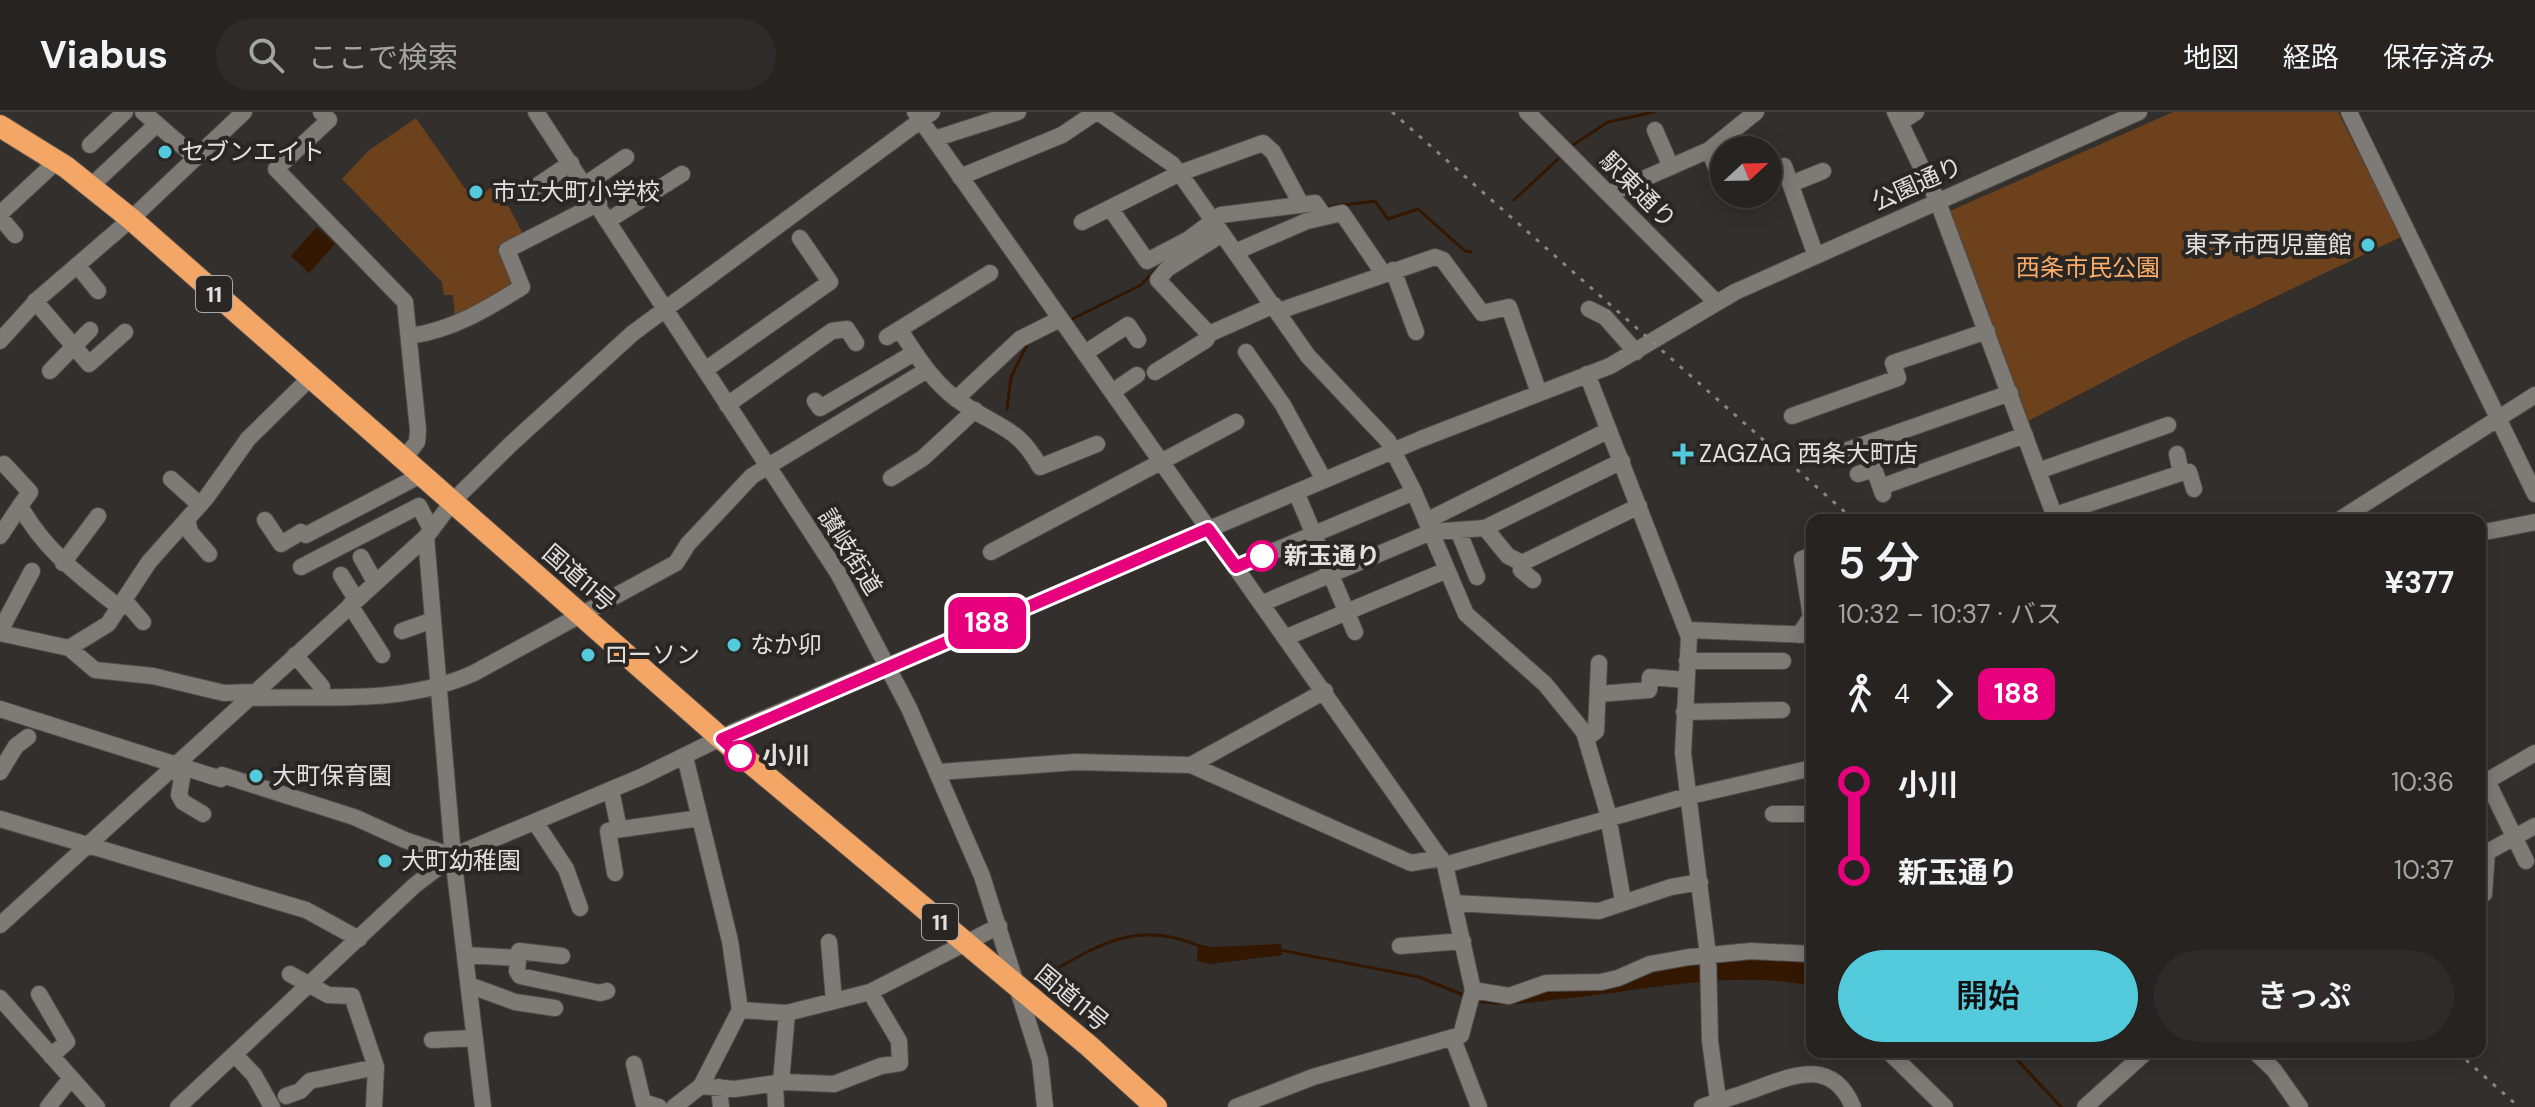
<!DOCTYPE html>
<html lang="ja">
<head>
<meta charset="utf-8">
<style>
	body { margin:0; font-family:"DM Sans","Noto Sans JP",sans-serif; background:#2e2b2a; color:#f1f3f6; height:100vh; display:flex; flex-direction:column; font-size:30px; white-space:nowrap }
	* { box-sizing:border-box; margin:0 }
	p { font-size:26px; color:#a4a4a5 }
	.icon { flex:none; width:44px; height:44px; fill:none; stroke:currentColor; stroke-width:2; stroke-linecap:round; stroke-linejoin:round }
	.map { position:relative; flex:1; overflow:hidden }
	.panel { position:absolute; left:1806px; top:402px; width:680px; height:544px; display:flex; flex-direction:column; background:#262321; border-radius:16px; box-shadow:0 4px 20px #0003,0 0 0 2px #42403f }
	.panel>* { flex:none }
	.badge { padding:0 16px; border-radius:12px; font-size:28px; line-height:52px }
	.needle { width:52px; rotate:68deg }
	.controls { position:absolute; left:1710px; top:24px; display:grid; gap:16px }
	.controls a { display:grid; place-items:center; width:72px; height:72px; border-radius:50%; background:#262321; box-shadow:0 4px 20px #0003,0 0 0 2px #42403f; font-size:40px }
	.map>.badge { position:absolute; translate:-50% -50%; box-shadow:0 0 0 4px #fff }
	.legs { display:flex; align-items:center; gap:12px; height:88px; padding:0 32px; font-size:26px }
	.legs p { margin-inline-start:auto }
	.summary { display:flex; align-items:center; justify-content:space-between; height:136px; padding:0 32px }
	h1 { font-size:44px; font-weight:600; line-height:60px }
	.button { display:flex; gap:16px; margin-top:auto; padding:16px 32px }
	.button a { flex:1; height:92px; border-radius:48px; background:#54cadd; color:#111; font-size:32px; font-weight:600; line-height:92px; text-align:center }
	.button a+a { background:#2e2b2a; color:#f1f3f6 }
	ul { padding:0 32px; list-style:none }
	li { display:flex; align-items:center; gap:28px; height:88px; font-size:30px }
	li i { display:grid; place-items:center; width:12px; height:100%; margin:0 10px; background:currentColor }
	li i::after { content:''; width:20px; height:20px; margin:-10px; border:6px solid; border-radius:50%; background:#262321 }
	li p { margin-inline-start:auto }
	li:first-child i { background:linear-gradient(#0000 50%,currentColor 0) }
	li:last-child i { background:linear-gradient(currentColor 50%,#0000 0) }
	header { display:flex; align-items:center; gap:48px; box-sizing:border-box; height:112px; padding:0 40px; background:#262321; border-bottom:2px solid #42403f }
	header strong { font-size:38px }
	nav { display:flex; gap:44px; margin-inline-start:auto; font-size:28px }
	.search { width:560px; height:72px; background:#2e2b2a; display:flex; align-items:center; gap:20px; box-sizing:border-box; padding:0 28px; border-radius:44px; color:#a4a4a5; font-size:30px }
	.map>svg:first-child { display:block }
	.green { fill:#6c411c }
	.water { fill:#331700 }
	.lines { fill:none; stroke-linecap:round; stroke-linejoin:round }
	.stream { stroke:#331700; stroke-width:3 }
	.minor-casing { stroke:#4f4b49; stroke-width:18 }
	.highway-casing { stroke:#4f4b49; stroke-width:24 }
	.minor { stroke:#7e7a76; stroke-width:16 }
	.highway { stroke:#f3a666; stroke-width:22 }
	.rail { stroke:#888583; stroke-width:3; stroke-dasharray:4 8; stroke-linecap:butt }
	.line-1-casing { stroke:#fff; stroke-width:18 }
	.line-1 { stroke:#e6007e; stroke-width:12 }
	.poi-dot { fill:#54cadd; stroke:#292623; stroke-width:3 }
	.stop-1-dot { fill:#fff; stroke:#e6007e; stroke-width:4 }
	.labels { text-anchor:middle; stroke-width:8; stroke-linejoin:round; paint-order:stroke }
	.shield { fill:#292623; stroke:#aaa8a6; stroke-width:2 }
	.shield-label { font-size:22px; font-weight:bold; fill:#e2e0de }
	.poi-label { font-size:24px; fill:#e2e0de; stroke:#292623; text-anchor:start }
	.street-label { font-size:24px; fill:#e2e0de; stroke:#292623 }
	.park-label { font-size:24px; fill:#fcac68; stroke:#292623 }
	.stop-label { font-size:24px; font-weight:bold; fill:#e2e0de; stroke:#292623; text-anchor:start }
</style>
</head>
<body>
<header>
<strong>Viabus</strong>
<div class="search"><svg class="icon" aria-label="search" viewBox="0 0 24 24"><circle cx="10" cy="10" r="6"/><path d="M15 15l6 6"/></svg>ここで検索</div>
<nav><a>地図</a><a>経路</a><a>保存済み</a></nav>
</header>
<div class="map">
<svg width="2535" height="995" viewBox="0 0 2535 995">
	<rect width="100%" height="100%" fill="#332f2c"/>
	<path class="green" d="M2173 0H2338L2401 125 2184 228 2028 309 1950 99Z
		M416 6 473 88 497 72 523 122 497 135 512 169 510 174 455 204 453 183H444L442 170 342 67 368 39Z"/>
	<path class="water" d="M317 115 335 132 309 161 291 144Z
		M1198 832 1212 835 1281 832 1282 843 1211 852 1197 849Z
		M1721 847H1812V874C1731 857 1643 879 1561 887 1530 890 1507 896 1476 890L1479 886 1529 881Z"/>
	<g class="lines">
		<path class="stream" d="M1573 33 1608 10 1654 0
			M1514 88 1558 47
			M1327 95 1375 89 1388 107 1418 97 1465 139 1471 140
			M1068 209 1141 173 1162 151
			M1007 297 1011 265 1029 229
			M1280 838 1419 865 1466 884
			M1033 870C1091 839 1131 804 1199 834
			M2010 940 2061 995"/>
		<g class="minor-casing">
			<path id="minor" d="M143 0 196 46
				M321 0 329 8 276 57 405 190 418 318 417 330 402 349
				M536 0 838 461 909 596 982 764 1040 948 1045 995
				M915 0 1445 753 1473 878 1461 923 1313 965 1236 995
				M1098 0 1172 52 1183 66 1308 244 1388 329 1414 380 1466 502 1545 572 1584 620 1607 698 1623 789
				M1527 0 1715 189
				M1895 0 1938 90 2056 408
				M2349 0 2535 382
				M1901 10 1916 0
				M1655 18 1671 55
				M934 27 1018 0
				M90 33 125 0
				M1709 38 1721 68
				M1784 54 1816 144
				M960 65 1062 23 1096 0
				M586 72 626 45
				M1791 72 1823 59
				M91 74 157 12
				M528 80 571 51
				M1609 82 1709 38 1756 0
				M1110 96 1147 149 1189 127 1221 103 1315 91 1324 104
				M0 102 57 49
				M0 105 15 123
				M609 108 682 62
				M1082 110 1180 61 1263 31 1273 40 1301 92
				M1222 122 1167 157 1158 168 1209 222 1274 193
				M1235 140 1307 109 1342 101 1383 161
				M77 153 98 179
				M1393 158 1416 220
				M35 189 89 252 125 220
				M1589 197 1605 205 1636 240
				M1279 199 1435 145 1443 148 1482 201 1509 195 1539 281
				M900 218C917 245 936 275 965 293 999 316 1018 315 1040 355L1097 332
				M409 224C451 219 487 197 522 175L507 138 599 91
				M887 225 990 161
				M0 229 38 187 131 107 244 0
				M1246 240 1283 293 1324 368
				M1085 241 1128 213 1138 228
				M705 258 830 170 800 126
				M50 259 90 218
				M1155 260 1206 228 1209 222
				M1587 262 1689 525 1683 641 1708 843 1710 929 1719 995
				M1112 280 1137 263
				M956 287 1020 227 1060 207
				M815 289 820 296 914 241
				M727 293 832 219 847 217 856 231
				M1792 304 1898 266 1893 251 1987 219
				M2177 342 2181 361
				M1825 346 2010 281
				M4 352 30 380 20 394C45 439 81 465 120 496
				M2038 359 2168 313
				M1858 362 1874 357 1883 382
				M891 366 923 346 975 298
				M171 367 200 393
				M1881 375 2025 323
				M1296 380 1355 520
				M2055 403 2181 361 2189 360 2194 377
				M187 407 190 420 209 442
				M265 408 281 432 301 420 306 423 419 364
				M2339 408 2535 283
				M1426 409 1609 318
				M1485 416 1508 444 1522 451 1521 458 1533 468
				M1458 418 1477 465
				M2480 421 2535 410
				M0 424 20 394
				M426 425 453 744 483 995
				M991 440 1236 310
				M361 445 375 470
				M63 451 98 404
				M1522 451 1639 394
				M301 455 419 394 431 417
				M1236 455 1414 380
				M341 463 356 487
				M125 489 143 510
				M1263 491 1431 420 1485 416 1622 349
				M350 493 382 543
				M1688 518 1812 523
				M0 519 32 459
				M402 519 433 508
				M0 521 69 536 95 558 153 564 224 581 254 580
				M1799 523 1811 505 1802 447 1812 443
				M1287 525 1447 458
				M69 536 108 512 149 450 206 386 248 327 310 266
				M295 543 322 575
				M1687 549H1783
				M1598 582 1649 578 1650 565 1686 568
				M247 586C325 583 401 594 474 561L676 451 688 432 752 364 927 258
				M0 597 221 667 222 663 354 705 405 728 453 744
				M1684 600 1782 598
				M1586 627 1596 619 1599 551
				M1191 653 1325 579
				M173 657 182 666 179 683 183 690 203 702
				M0 660 16 634 28 625
				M939 660 1076 650 1191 653 1411 751 1441 746
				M2488 671 2526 749
				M2480 673 2535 641
				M611 678 619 717
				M1773 702H1812
				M0 707 306 798 359 827
				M535 710 566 757 580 796
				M2480 744 2535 714
				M1445 753 1677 687 1812 656
				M615 761 608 719 700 706
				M2484 782 2487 740
				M1454 791 1599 799 1671 775 1700 770
				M0 813 426 425 453 389 512 331 633 221 932 0
				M829 830 834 889
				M1400 834 1463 829
				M465 843 518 846
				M562 844 519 839 517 859 520 864 600 881 607 879
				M290 862 328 883 352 884 376 955 374 995
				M469 873 515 890 555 896
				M1473 878 1509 884 1546 871 1601 870 1618 866 1650 852 1689 845 1751 839 1812 842
				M39 882 67 930 51 944
				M0 886 97 995
				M740 898 787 901 870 880 999 814
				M1453 927 1479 995
				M432 928 475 926
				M1889 940 1945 995
				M2255 940 2274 958 2300 995
				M236 944 254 963 272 995
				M634 952 643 990 659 995
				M781 970 787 901
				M775 971 776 995
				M701 974 735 977 784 970 834 972 881 954 900 951 899 929 870 880
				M719 975 721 995
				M286 984 300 979 310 969 376 955
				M48 995 71 966
				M178 995 415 773 453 744 641 665 737 618 1421 327 1610 254 1735 180 2139 0
				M674 995 701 974 740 898 730 829 685 645
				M1702 995C1718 989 1734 985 1750 979 1790 965 1831 943 1853 995
				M2085 995 2146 940"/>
		</g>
		<g class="highway-casing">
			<path id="highway" d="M0 14 66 55 131 107 722 627 1089 934 1156 995"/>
		</g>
		<use href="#minor" class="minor"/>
		<use href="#highway" class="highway"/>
		<path class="rail" d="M1392 0 1854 408
			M2457 940 2519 995"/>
	</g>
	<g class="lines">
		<g class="line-1-casing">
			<path id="line-1" d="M740 644 722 627 1208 417 1236 455 1262 444"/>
		</g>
		<use href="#line-1" class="line-1"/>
	</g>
	<g class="poi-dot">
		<circle cx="165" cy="40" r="8"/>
		<circle cx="476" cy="80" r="8"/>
		<circle cx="2368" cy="133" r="8"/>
		<path d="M1679 330h8v8h8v8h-8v8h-8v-8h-8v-8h8z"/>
		<circle cx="734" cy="533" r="8"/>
		<circle cx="588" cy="543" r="8"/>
		<circle cx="256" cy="664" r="8"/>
		<circle cx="385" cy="749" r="8"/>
	</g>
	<g class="stop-1-dot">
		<circle cx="1262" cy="444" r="14"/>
		<circle cx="740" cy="644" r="14"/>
	</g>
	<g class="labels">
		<g class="shield">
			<rect x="196" y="164" width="36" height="36" rx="6"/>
			<rect x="922" y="792" width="36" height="36" rx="6"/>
		</g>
		<g class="shield-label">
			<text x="214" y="190">11</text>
			<text x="940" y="818">11</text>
		</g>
		<g class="poi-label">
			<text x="181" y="48">セブンエイト</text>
			<text x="492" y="88">市立大町小学校</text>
			<text x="2352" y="141" text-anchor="end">東予市西児童館</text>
			<text x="1699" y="350">ZAGZAG 西条大町店</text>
			<text x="750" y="541">なか卯</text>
			<text x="604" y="551">ローソン</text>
			<text x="272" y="672">大町保育園</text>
			<text x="401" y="757">大町幼稚園</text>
		</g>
		<g class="street-label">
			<text transform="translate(1917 72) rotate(-24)" y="8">公園通り</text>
			<text transform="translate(1638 78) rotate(45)" y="8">駅東通り</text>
			<text transform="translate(850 440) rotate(58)" y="8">讃岐街道</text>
			<text transform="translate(579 466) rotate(41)" y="8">国道11号</text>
			<text transform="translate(1072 886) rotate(40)" y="8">国道11号</text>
		</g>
		<g class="park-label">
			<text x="2088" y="164">西条市民公園</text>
		</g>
		<g class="stop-label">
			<text x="1284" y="452">新玉通り</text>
			<text x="762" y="652">小川</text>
		</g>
	</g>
</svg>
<div class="controls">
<a><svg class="needle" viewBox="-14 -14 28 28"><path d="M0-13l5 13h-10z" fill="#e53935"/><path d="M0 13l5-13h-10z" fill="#a4a4a5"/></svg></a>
</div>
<b class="badge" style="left:987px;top:511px;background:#e6007e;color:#fff">188</b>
<section class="panel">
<div class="summary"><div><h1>5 分</h1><p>10:32 – 10:37 · バス</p></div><b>¥377</b></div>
<div class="legs"><svg class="icon" aria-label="walk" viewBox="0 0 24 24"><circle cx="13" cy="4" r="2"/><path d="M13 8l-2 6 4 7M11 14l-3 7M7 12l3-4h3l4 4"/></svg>4<svg class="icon" aria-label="forward" viewBox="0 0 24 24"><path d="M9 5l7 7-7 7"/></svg><b class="badge" style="background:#e6007e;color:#fff">188</b></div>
<ul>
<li><i style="color:#e6007e"></i><b>小川</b><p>10:36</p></li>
<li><i style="color:#e6007e"></i><b>新玉通り</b><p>10:37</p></li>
</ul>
<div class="button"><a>開始</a><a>きっぷ</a></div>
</section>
</div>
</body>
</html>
